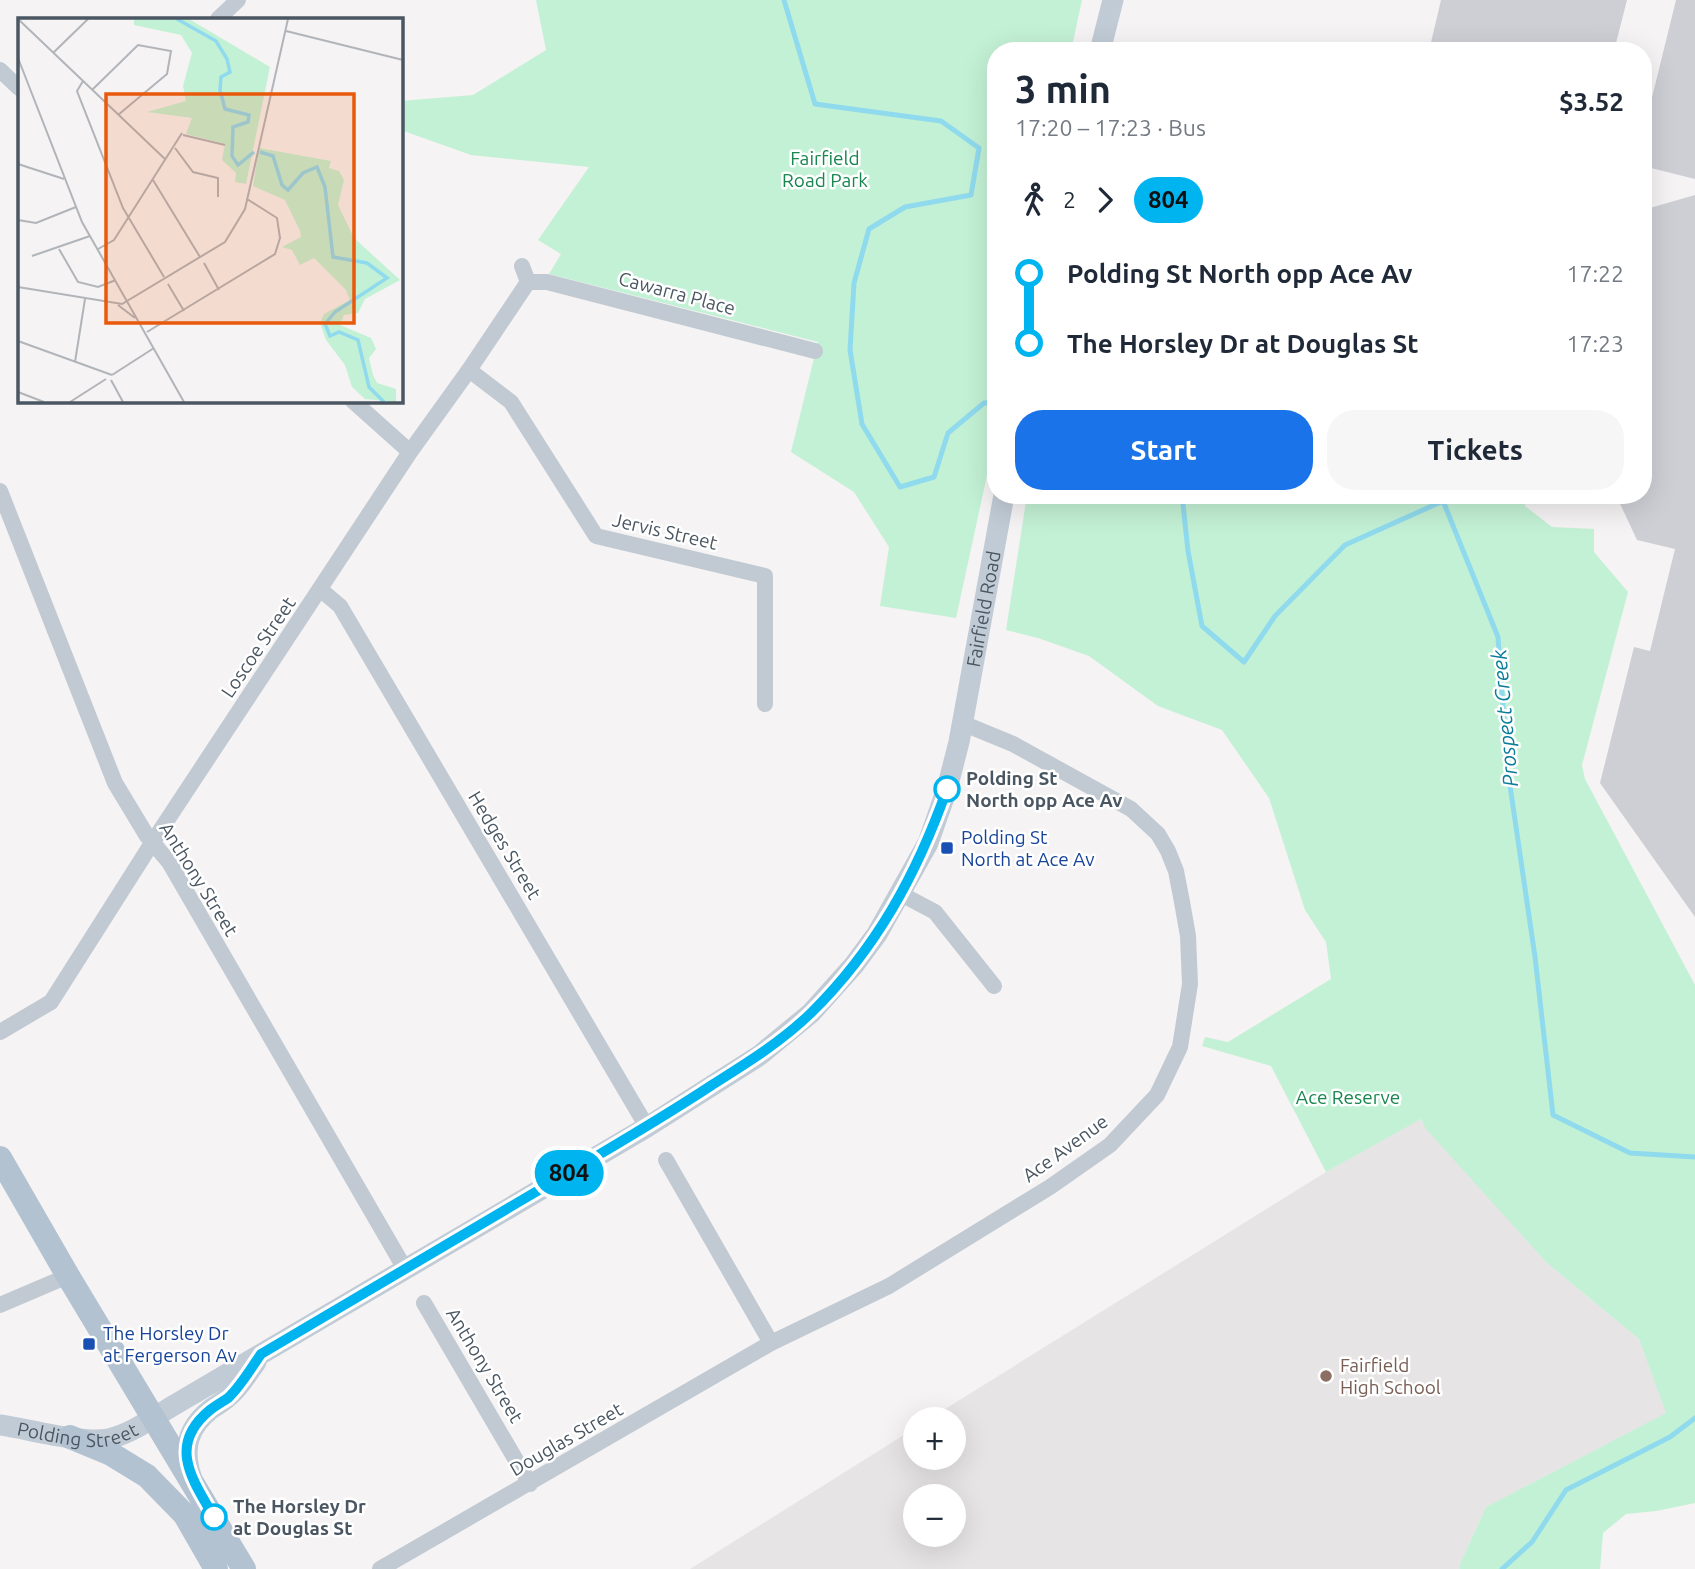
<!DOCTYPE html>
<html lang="en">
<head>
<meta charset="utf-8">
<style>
	body { margin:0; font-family:Ubuntu,sans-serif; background:#f6f6f7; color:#1f2937; height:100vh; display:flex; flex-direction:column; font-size:26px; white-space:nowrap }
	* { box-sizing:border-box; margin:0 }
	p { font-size:23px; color:#747a83 }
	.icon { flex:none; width:38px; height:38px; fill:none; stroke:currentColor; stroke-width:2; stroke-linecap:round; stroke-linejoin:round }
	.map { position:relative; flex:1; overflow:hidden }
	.panel { position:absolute; left:987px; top:42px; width:665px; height:462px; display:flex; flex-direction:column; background:#fff; border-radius:28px; box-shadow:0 7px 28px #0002 }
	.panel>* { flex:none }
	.badge { padding:0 14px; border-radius:23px; font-size:24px; line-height:46px }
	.tools { position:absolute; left:903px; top:1407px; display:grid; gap:14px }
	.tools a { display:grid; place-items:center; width:63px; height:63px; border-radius:50%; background:#fff; box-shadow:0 7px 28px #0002; font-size:35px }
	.map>.badge { position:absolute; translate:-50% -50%; box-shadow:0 0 0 4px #fff }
	.legs { display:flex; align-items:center; gap:10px; height:77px; padding:0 28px; font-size:23px }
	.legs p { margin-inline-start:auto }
	.summary { display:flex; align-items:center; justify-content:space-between; height:119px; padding:0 28px }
	h1 { font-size:38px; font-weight:700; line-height:52px }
	.button { display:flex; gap:14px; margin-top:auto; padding:14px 28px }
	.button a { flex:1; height:80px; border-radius:28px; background:#1a73e8; color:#fff; font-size:28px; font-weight:700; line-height:80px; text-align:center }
	.button a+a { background:#f6f6f7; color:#1f2937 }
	ul { padding:0 28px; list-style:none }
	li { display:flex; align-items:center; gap:24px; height:70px; font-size:26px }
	li i { display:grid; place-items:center; width:10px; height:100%; margin:0 9px; background:currentColor }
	li i::after { content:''; width:18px; height:18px; margin:-9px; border:5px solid; border-radius:50%; background:#fff }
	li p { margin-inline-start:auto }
	li:first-child i { background:linear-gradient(#0000 50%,currentColor 0) }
	li:last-child i { background:linear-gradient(currentColor 50%,#0000 0) }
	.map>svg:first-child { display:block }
	.education { fill:#e6e4e5; fill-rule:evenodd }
	.green { fill:#c3f1d5 }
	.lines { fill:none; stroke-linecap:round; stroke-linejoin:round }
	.stream { stroke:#90daee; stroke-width:5 }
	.building { fill:#cdcfd5 }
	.street { stroke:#c1cad2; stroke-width:16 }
	.secondary { stroke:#c1cbd6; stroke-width:21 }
	.primary { stroke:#b3c2d1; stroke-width:24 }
	.line-1-casing { stroke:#fff; stroke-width:16 }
	.line-1 { stroke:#00b5ef; stroke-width:10 }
	.stop-1-dot { fill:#fff; stroke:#00b5ef; stroke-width:3.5 }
	.transit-dot { fill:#1a4fb4; stroke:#fff; stroke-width:2.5 }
	.education-dot { fill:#8d6e63; stroke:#fff; stroke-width:2.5 }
	.labels { text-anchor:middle; stroke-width:5; stroke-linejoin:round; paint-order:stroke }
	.park-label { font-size:19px; fill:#17864f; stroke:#fff }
	.street-label { font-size:19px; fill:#4a5661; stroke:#fff }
	.stop-label { font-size:19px; font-weight:bold; fill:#4a5661; stroke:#fff; text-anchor:start }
	.transit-label { font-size:19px; fill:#164399; stroke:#fff; text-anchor:start }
	.education-label { font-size:19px; fill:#785e54; stroke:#fff; text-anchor:start }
	.water-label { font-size:21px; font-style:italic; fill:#0c7c9b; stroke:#fff }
	.inset-river { fill:none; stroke:#90daee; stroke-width:3.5 }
	.inset-road { fill:none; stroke:#b1b4b9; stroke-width:2 }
	.view { fill:#e8590c; fill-opacity:0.15; stroke:#e8590c; stroke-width:3.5 }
	.inset-edge { fill:none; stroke:#4a5661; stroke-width:3.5 }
</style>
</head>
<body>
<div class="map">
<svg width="1695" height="1569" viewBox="0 0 1695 1569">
	<rect width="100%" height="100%" fill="#f5f3f3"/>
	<path class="education" d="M1420 1119 1547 1263 1639 1339 1667 1413 1486 1507 1459 1566 1460 1569H690L915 1428V1458H954V1419H929L1326 1172ZM915 1496H954V1535H915Z"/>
	<path class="green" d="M536 0H1082L1071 51H996V434L956 618 880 606 889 547 854 492 791 452 818 342 549 274 561 254 538 240 589 167 471 155 401 130V101L473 95 546 50Z
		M1027 495H1527L1525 506 1552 527 1594 529V552L1628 592 1582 765 1585 779 1695 985V1503L1656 1511 1626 1514 1603 1533 1600 1569H1460L1459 1566 1486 1507 1666 1413 1639 1339 1547 1263 1426 1129 1421 1119 1326 1172 1271 1066 1202 1046 1205 1037 1228 1042 1331 979 1326 942 1305 910 1269 798 1222 730 1158 706 1089 656 1038 638 1006 630Z"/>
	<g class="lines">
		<path class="stream" d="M784 0 815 104 941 121 979 148 971 195 905 207 869 229 854 283 850 350 862 424 900 487 934 477 948 433 984 403 996 402
			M1182 495 1188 551 1202 626 1244 662 1275 616 1345 545 1443 501 1498 637 1507 765 1535 957 1553 1115 1630 1153 1695 1157
			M1502 1569 1532 1542 1566 1490 1670 1437 1695 1418"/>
	</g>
	<path class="building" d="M1441 0H1627L1614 51H1429Z
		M1676 0H1695V179L1643 166V134Z
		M1695 195V917L1600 783 1634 647 1650 651 1675 549 1637 540 1616 495H1643V210Z"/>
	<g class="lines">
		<path class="street" d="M218 19 238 0
			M0 70 19 88
			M528 282H547L815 351
			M469 370 511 402 596 536 765 576V704
			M353 401 410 452
			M0 491 115 783 147 836 169 862 405 1269
			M321 590 340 606 647 1127
			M901 894 935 912 994 986
			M0 1032 51 1002 152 843 410 452 469 370 528 282 522 266
			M666 1160 771 1343
			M424 1303 530 1484
			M0 1305 68 1276
			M380 1569 771 1343 889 1286 1050 1187 1110 1145 1157 1095 1180 1047 1190 984 1188 936 1182 902 1176 871 1168 851 1158 834 1131 809 1013 744 962 723"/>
		<g class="secondary">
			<path d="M1100 51 1113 0"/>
			<path id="s1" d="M0 1425C28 1429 82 1444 108 1439 132 1434 155 1416 176 1404L647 1127 760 1055 811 1013 854 965 877 934 928 843 947 789 959 742 1004 495"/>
			<path d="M191 1476C182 1448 188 1427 211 1409 217 1405 224 1401 229 1396 240 1387 248 1373 256 1362"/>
		</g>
		<path class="primary" d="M0 1158 68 1276 244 1569
			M70 1437 111 1454 147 1476 185 1515 216 1569"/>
	</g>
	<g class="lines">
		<g class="line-1-casing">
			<path id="line-1" d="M214 1517C192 1479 167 1445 210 1410 215 1406 222 1402 228 1398 241 1386 251 1368 261 1354 373 1289 484 1223 595 1157 634 1134 674 1110 712 1085 747 1063 781 1042 811 1013 876 949 917 874 947 789"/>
		</g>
		<use href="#line-1" class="line-1"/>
	</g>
	<g class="stop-1-dot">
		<circle cx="947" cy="789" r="12"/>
		<circle cx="214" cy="1517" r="12"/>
	</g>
	<g class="transit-dot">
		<rect x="940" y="841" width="14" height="14" rx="3.5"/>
		<rect x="82" y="1337" width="14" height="14" rx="3.5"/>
	</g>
	<circle class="education-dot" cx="1326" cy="1376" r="7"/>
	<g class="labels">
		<g class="park-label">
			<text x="825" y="165">Fairfield<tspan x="825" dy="22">Road Park</tspan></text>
			<text x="1348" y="1104">Ace Reserve</text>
		</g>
		<g class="street-label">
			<text transform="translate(677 293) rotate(15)" y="7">Cawarra Place</text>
			<text transform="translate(665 531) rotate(13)" y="7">Jervis Street</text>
			<text dy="7" stroke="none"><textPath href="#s1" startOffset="1381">Fairfield Road</textPath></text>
			<text transform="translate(258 647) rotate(-56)" y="7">Loscoe Street</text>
			<text transform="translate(505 845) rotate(59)" y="7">Hedges Street</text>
			<text transform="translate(199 879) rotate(58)" y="7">Anthony Street</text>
			<text transform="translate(1065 1148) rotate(-36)" y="7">Ace Avenue</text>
			<text transform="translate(485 1365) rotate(59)" y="7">Anthony Street</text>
			<text dy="7" stroke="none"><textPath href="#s1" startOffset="79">Polding Street</textPath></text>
			<text transform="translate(566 1439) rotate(-30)" y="7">Douglas Street</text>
		</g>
		<g class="stop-label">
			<text x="966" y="785">Polding St<tspan x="966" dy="22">North opp Ace Av</tspan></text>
			<text x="233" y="1513">The Horsley Dr<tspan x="233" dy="22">at Douglas St</tspan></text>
		</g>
		<g class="transit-label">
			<text x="961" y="844">Polding St<tspan x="961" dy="22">North at Ace Av</tspan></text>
			<text x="103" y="1340">The Horsley Dr<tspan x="103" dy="22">at Fergerson Av</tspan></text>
		</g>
		<g class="education-label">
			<text x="1340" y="1372">Fairfield<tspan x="1340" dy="22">High School</tspan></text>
		</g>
		<g class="water-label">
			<text transform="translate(1505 718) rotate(-95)" y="7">Prospect Creek</text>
		</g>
	</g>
	<g transform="translate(18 18)">
		<rect width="385" height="385" fill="#f5f3f3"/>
		<path d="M116 1H171L252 49 228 166 217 164 218 155 204 142 207 126 168 116 174 100 129 94 168 83 165 68 174 35 163 17 116 7ZM241 130 313 143 311 150 321 153 326 162 320 187 336 220 382 262 347 281 340 295 326 297 322 307 353 320 358 331 351 340 355 357 359 365 378 371V384L347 381 334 369 327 347 308 322 302 305 306 296 332 282 328 272 296 240 282 247 274 232 264 229 283 219 282 213 267 182 235 168Z" fill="#c3f1d5"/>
		<path class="inset-river" d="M159 1 198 23 209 41 212 54 203 59 202 72 207 91 231 97 230 104 215 109 214 138 220 147 236 134M242 134 255 138 264 167 270 172 285 155 299 149 307 169 315 239 349 245 369 260 317 294 307 306 312 318 321 314 340 322 351 369 366 384"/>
		<path class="inset-road" d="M0 1 148 142M268 13 385 42M35 35 70 1M0 40 64 204 166 384M65 63 59 73 105 190 146 259M74 72 120 27 153 33 149 56 100 97M165 117 207 127M157 130 175 154 200 160V179M0 146 46 161M135 162 182 239M0 202 18 205 58 189M41 231 60 264 80 269 98 262M80 231 96 222 164 115M14 238 72 218M186 245 201 272M150 266 166 293M0 269 104 286 207 224 227 191 270 1M100 287 117 300M129 314 257 236 262 220 259 200 229 181M0 323 94 357M57 344 67 281M94 357 136 330M93 362 105 384M0 374 26 384M52 384 88 361"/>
		<path class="view" d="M88 76H336V305H88Z"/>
		<rect width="385" height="385" class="inset-edge"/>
	</g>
</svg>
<div class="tools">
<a>+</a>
<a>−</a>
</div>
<b class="badge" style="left:569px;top:1173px;background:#00b5ef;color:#111">804</b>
<section class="panel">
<div class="summary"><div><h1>3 min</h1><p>17:20 – 17:23 · Bus</p></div><b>$3.52</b></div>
<div class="legs"><svg class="icon" aria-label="walk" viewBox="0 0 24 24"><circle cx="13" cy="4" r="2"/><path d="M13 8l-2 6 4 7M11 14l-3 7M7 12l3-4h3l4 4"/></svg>2<svg class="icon" aria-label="forward" viewBox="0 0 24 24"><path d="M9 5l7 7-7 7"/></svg><b class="badge" style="background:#00b5ef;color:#111">804</b></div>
<ul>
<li><i style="color:#00b5ef"></i><b>Polding St North opp Ace Av</b><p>17:22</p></li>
<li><i style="color:#00b5ef"></i><b>The Horsley Dr at Douglas St</b><p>17:23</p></li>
</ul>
<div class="button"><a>Start</a><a>Tickets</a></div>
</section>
</div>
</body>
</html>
